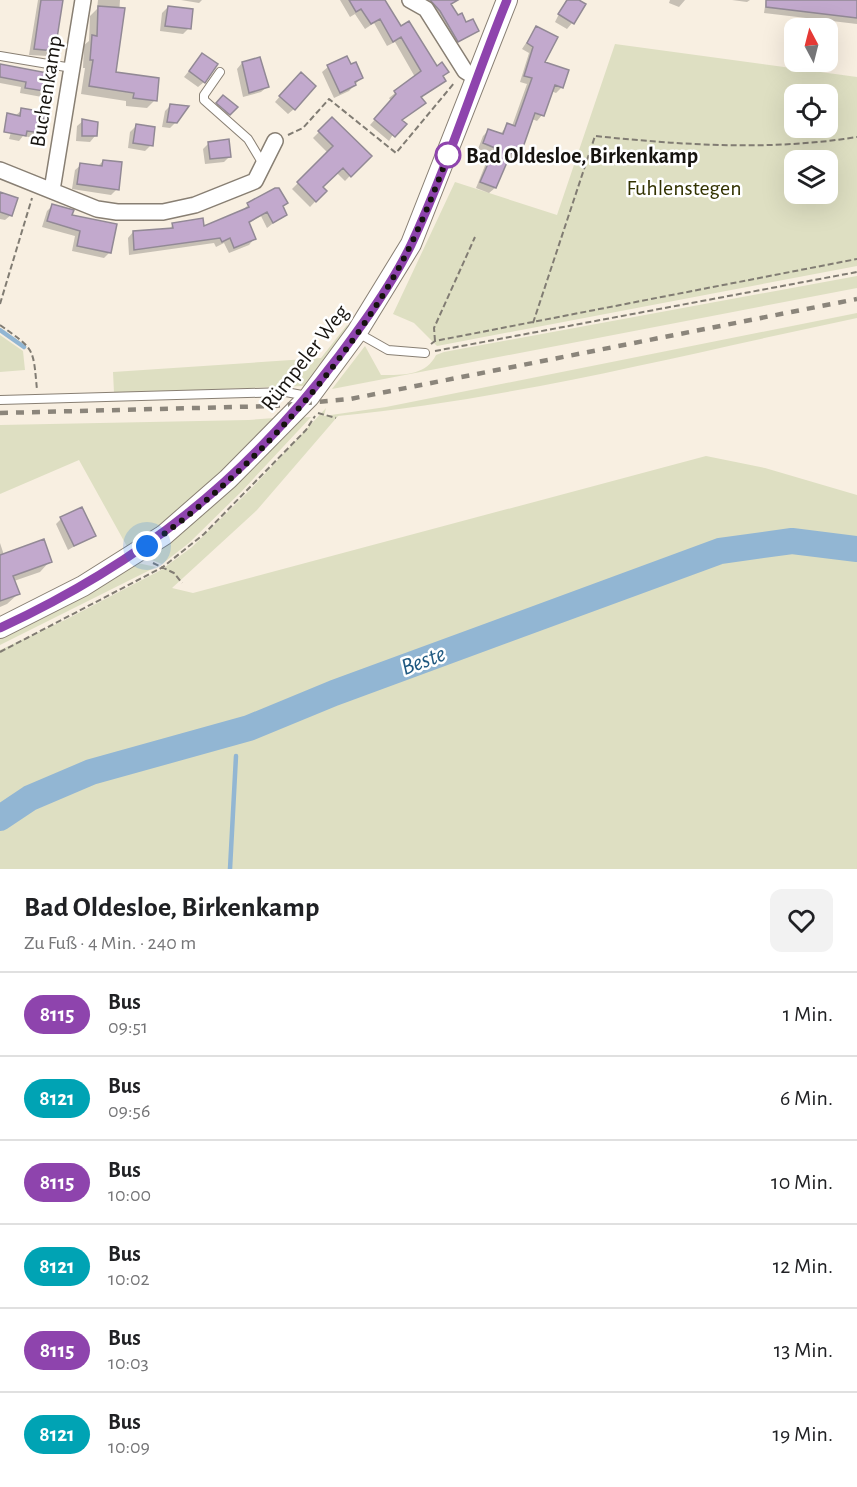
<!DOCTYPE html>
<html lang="de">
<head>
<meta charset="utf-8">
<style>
	body { margin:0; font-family:"Alegreya Sans",sans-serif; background:#f2f2f2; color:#202124; height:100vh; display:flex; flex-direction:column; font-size:22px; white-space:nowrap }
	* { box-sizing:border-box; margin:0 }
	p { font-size:20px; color:#757577 }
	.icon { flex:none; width:33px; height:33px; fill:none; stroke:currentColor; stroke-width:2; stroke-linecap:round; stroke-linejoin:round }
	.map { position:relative; height:869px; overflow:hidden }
	.drawer { display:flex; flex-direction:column; background:#fff; flex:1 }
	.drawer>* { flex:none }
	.badge { padding:0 12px; border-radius:20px; font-size:21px; line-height:39px }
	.needle { width:39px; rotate:353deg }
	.fabs { position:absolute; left:784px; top:18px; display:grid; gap:12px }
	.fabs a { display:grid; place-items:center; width:54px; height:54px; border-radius:12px; background:#fff; box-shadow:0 6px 24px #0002; font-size:30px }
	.you { position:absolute; width:30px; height:30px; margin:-15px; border:4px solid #fff; border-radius:50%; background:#1a73e8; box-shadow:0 0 0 9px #1a73e833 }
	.map>.badge { position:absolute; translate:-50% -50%; box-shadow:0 0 0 3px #fff }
	.round { display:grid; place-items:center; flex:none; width:63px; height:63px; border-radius:12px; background:#f2f2f2 }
	.summary { display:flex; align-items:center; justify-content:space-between; height:102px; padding:0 24px }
	h1 { font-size:28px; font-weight:700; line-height:45px }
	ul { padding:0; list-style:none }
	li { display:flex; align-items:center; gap:18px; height:84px; padding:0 24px; border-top:2px solid #e0e0e0 }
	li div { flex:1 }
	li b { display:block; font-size:22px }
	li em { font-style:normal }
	li .badge { min-width:66px; font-weight:700; text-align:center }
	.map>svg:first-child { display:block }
	.green { fill:#dedfc2; fill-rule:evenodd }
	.shadow { fill:#0003 }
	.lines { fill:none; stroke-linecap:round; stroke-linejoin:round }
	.stream { stroke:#92b6d3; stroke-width:4.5 }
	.river { stroke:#92b6d3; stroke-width:26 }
	.building { fill:#c2a9cd; stroke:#928995; stroke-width:1.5 }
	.service-casing { stroke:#887f73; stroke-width:10 }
	.minor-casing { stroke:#887f73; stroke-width:18 }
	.tertiary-casing { stroke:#887f73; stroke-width:22 }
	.path { stroke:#817c73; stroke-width:2; stroke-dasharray:6 3; stroke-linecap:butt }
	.service { stroke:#fff; stroke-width:8 }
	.minor { stroke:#fff; stroke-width:15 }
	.tertiary { stroke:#fff; stroke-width:20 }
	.rail { stroke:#8b857b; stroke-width:4.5; stroke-dasharray:8 8; stroke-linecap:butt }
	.line-casing { stroke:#fff; stroke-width:14 }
	.line { stroke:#8e44ad; stroke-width:9 }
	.walk { stroke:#16130f; stroke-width:6; stroke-dasharray:0 10.8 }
	.stop-dot { fill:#fff; stroke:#8e44ad; stroke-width:3 }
	.labels { text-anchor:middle; stroke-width:5; stroke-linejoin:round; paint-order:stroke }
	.street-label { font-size:22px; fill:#16130f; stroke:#fff }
	.stop-label { font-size:22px; font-weight:bold; fill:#16130f; stroke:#fff; text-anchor:start }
	.park-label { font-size:22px; fill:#323200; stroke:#fff }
	.water-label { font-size:24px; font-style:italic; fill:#205981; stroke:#fff }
</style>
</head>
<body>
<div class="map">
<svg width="857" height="869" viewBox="0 0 857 869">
	<rect width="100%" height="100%" fill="#f8efe1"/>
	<path class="green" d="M615 44 857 77V266L437 346 414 323 393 314 455 182 557 215ZM795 94H828V128H795ZM795 160H828V194H795Z
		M857 276V288L332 389 365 346 381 375C402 375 426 376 436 355L444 352Z
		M857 313V318C685 354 514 399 338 416L257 510 172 588 193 593 706 456 765 468 857 495V869H0V650L65 620 161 570 192 547 250 490 326 408 324 416 386 407Z
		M347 325 350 327 310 383 305 386 114 393 113 372 321 358Z
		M0 335 23 351 25 370 0 372Z
		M278 412 284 413 194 501 129 550 79 460 0 494V425L249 420 274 418Z
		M311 417 241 492 189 543 162 564 141 556 297 418Z
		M133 562 156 567 0 645V635Z"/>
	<path class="shadow" d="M38 0H61L54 51 48 56 29 55Z
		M98 0H120L115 73 155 100 147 108 126 106V101L81 94 85 68H83L84 45 89 41 90 16 97 9Z
		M181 0H202L199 3Z
		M340 0H383L401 28 444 81 420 98 424 103 401 121 389 141 370 125 391 101 389 98 415 77 395 42 387 46 374 23 365 29 355 14 350 17Z
		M419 0H446L457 17 477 31 452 46Z
		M566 0H577L572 23 567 29 555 22Z
		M670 0H685L679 7 669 3Z
		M732 0H750L747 2Z
		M766 0H857V24L764 13Z
		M168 7 189 28 183 34 160 31 162 13Z
		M536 28 543 63 562 87 556 93 551 91 542 115 537 121 532 119 519 155 513 161 507 159 495 188 489 193 476 188 490 153 478 149 483 136 488 131 500 135 507 125 512 126 527 84 520 82 529 53 522 49Z
		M202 55 204 82 198 87 184 77Z
		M242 63 267 87 261 92 243 97 237 69Z
		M0 65 48 91 42 97 20 93 21 87 0 83Z
		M350 66 361 78 349 91 334 98 322 72 328 67Z
		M295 79 294 109 288 114 275 102Z
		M218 103 229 114 224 120 212 109Z
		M171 105 176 122 170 128 162 127 165 111Z
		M22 110 40 132 34 138 23 136 19 141 9 139 16 115Z
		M332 119 369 156 345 181 336 172 321 187 325 191 310 207 292 189 328 153 313 138Z
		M83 121 95 136 90 142 76 141 77 126Z
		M136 126 151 145 145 151 128 148 130 132Z
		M209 143 230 156 224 162 205 164 203 149Z
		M103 161 117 189 111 195 72 189 75 170 81 165 97 167Z
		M0 194 11 215 5 220 0 219Z
		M286 203 282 208 285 214 267 228 261 216 248 224 254 239 249 245 229 253 224 243 216 247 214 243 129 255 128 238 133 232 168 230 173 225 203 228 243 210 248 205Z
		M52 206 71 216 110 252 104 258 72 251 75 236 42 227 47 211Z
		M61 519 94 535 68 550 56 524Z
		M0 543 4 555 50 561 40 572 14 581 18 594 7 604 0 607Z"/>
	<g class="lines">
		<path class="stream" d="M0 330 24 347
			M230 869 236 756"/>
		<path class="river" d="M0 818 30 798 91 772 249 728 334 693 720 551 792 541 857 549"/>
	</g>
	<path class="building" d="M41 0H63L55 51 34 49Z
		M349 0H385L401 26 409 21 437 66 442 62 449 72 443 76 446 81 421 97 426 103 402 120 407 124 395 137 374 119 396 94 394 91 421 71 401 37 393 42 380 19 371 24 361 9 356 12Z
		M430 0H458L451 4 458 15 462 13 466 22 473 19 479 31 458 42 440 11Z
		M567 0H579L586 4 574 24 558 14Z
		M766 0H857V18L766 7Z
		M98 6 125 8 116 72 159 78 157 101 133 98 134 93 89 86 93 60H90L92 35 97 36Z
		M168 6 193 9 191 29 165 26Z
		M536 26 558 37 545 62 569 70 563 88 555 85 544 116 535 113 520 156 511 153 496 188 480 182 495 148 483 143 488 129 503 134 507 123 515 126 532 78 524 76 533 47 527 43Z
		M202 53 218 64 205 83 189 71Z
		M347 56 351 64 356 62 363 78 355 82 356 85 340 93 327 65Z
		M260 57 269 87 249 93 242 62Z
		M0 64 53 74 50 92 25 88 26 82 0 77Z
		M301 72 316 86 295 110 279 96Z
		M223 95 238 107 230 115 216 103Z
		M170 104 189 106 177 123 167 122Z
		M21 108 45 112 41 133 27 131 26 136 4 132 7 113 20 116Z
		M332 117 372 156 351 177 343 168 323 187 327 191 316 202 297 182 333 146 318 131Z
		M82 119 98 122 97 136H82Z
		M136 124 155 127 153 146 133 143Z
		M229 139 231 157 210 159 208 142Z
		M103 160 122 162 119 190 77 184 80 163 102 166Z
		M275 188H279L288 203 283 206 287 215 273 223 267 212 249 222 256 239 234 248 230 238 222 242 220 238 134 250 133 231 173 228 172 223 203 218 204 226 249 207 247 203Z
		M0 192 18 198 12 216 0 212Z
		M52 204 74 210 72 215 117 224 111 253 77 246 80 231 47 221Z
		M82 507 96 536 74 546 60 517Z
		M44 539 52 562 13 576 20 594 0 601V555Z"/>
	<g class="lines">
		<g class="service-casing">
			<path id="service" d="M0 56 72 68
				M220 72 204 95V100L248 139 263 164
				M358 333 388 350 425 353
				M0 400 286 392 307 396"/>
		</g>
		<g class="minor-casing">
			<path id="minor" d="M410 0 426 9 465 71 476 78
				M0 170 97 209 117 212H163L195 205 255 181 275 141
				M52 190 83 0"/>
		</g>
		<g class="tertiary-casing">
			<path id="tertiary" d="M0 628 83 586 164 535 228 479 309 397 357 332 411 244 507 0"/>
		</g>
		<path class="path" d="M288 135 303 128 329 99 396 153 455 82
			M0 304 32 198
			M533 323 595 136C682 145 771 151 857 137
			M0 325C35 350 33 347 37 390
			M435 341 434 328 475 237
			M431 344 435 341 857 259
			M435 351 857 272
			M318 413 336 418
			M153 563 174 573 182 583
			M0 652 163 567 204 534 306 430 315 416"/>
		<use href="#service" class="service"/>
		<use href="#minor" class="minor"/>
		<use href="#tertiary" class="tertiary"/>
		<path class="rail" d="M0 413 274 406 350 399 857 299"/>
	</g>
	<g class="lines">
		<g class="line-casing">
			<path id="line" d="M0 628C140 563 246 479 339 356 365 321 392 284 411 245 448 166 474 81 507 0"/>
		</g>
		<use href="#line" class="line"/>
		<path class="walk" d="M147 546C245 479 344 368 401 264 419 230 435 191 448 155"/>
	</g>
	<circle class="stop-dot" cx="448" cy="155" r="12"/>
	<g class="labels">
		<g class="street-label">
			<text transform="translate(45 91) rotate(-81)" y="8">Buchenkamp</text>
			<text transform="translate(304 357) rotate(-52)" y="8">Rümpeler Weg</text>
		</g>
		<g class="stop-label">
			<text x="466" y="163">Bad Oldesloe, Birkenkamp</text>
		</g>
		<g class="park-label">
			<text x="684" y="195">Fuhlenstegen</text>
		</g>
		<g class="water-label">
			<text transform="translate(423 660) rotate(-20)" y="8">Beste</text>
		</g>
	</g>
</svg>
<div class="fabs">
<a><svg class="needle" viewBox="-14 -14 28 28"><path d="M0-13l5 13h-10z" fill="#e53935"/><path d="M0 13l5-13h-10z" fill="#757577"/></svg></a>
<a><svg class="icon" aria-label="locate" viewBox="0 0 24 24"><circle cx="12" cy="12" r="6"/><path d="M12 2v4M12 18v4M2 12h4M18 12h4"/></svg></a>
<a><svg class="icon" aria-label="layers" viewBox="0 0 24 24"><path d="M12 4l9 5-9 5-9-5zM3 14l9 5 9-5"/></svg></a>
</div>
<div class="you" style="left:147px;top:546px"></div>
</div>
<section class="drawer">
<div class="summary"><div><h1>Bad Oldesloe, Birkenkamp</h1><p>Zu Fuß · 4 Min. · 240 m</p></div><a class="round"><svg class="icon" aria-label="heart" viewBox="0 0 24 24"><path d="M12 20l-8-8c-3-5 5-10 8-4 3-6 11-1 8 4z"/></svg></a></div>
<ul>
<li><span class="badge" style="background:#8e44ad;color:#fff">8115</span><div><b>Bus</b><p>09:51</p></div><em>1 Min.</em></li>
<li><span class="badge" style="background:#00a3b4;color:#fff">8121</span><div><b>Bus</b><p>09:56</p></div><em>6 Min.</em></li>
<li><span class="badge" style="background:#8e44ad;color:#fff">8115</span><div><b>Bus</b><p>10:00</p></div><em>10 Min.</em></li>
<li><span class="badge" style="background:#00a3b4;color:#fff">8121</span><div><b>Bus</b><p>10:02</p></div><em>12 Min.</em></li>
<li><span class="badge" style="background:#8e44ad;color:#fff">8115</span><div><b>Bus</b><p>10:03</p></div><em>13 Min.</em></li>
<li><span class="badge" style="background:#00a3b4;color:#fff">8121</span><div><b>Bus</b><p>10:09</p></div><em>19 Min.</em></li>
</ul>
</section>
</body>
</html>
